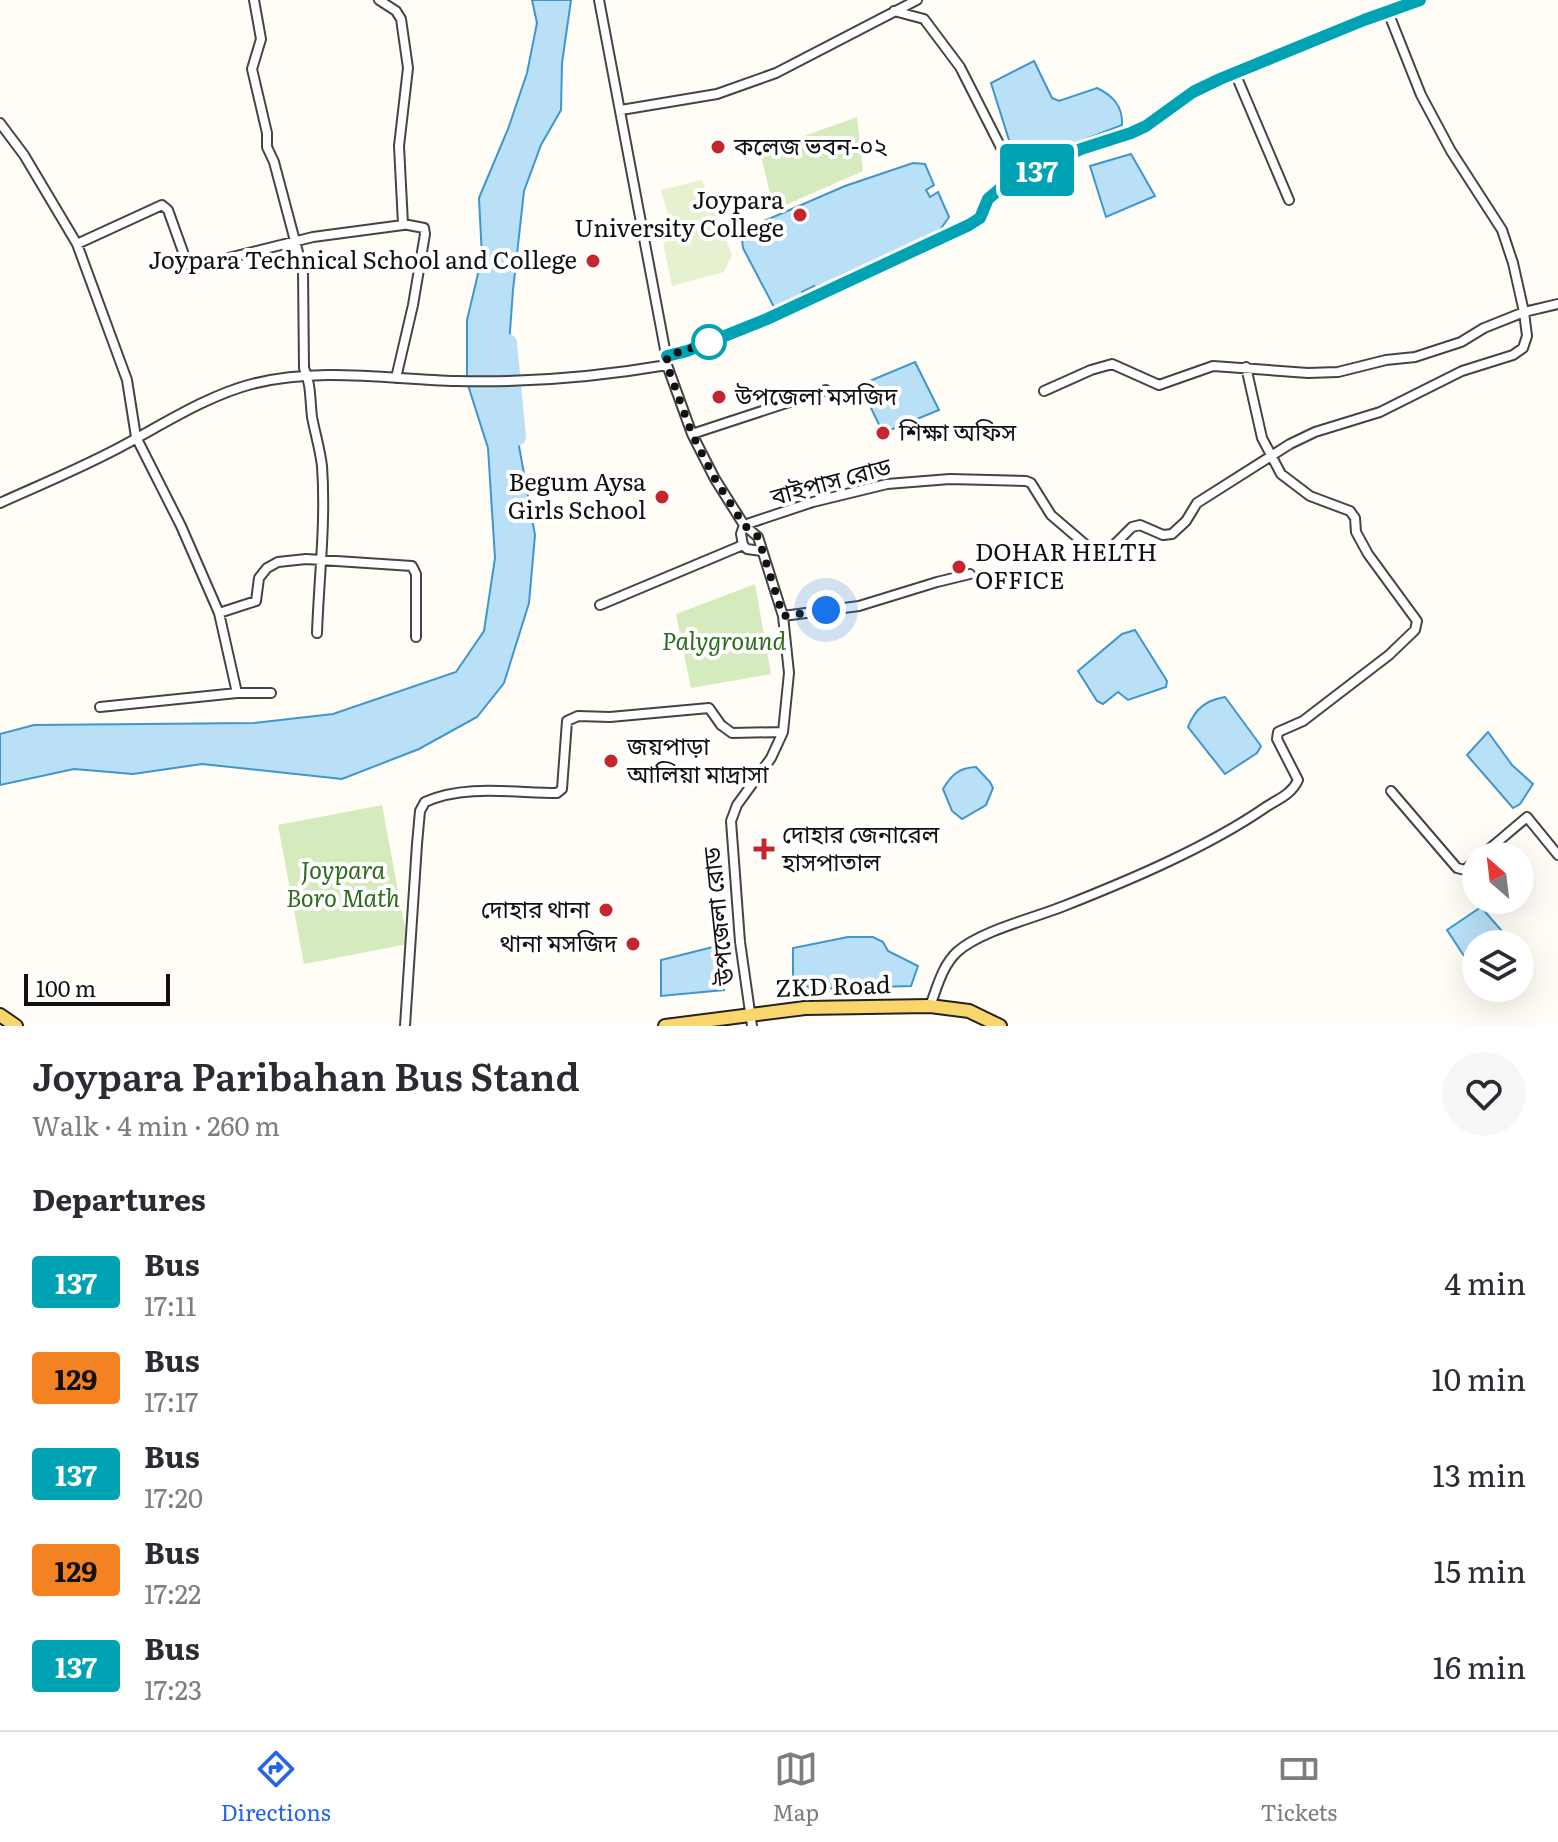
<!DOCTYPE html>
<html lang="en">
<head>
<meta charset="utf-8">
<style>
	body { margin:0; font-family:Literata,"Noto Sans Bengali",serif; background:#f7f7f7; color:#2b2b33; height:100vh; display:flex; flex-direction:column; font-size:30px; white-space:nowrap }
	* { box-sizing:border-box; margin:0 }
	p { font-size:26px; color:#7c7c81 }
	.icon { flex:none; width:44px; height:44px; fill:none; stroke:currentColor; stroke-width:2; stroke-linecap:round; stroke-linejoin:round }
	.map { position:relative; height:1026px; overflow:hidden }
	.panel { display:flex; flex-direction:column; background:#fff; flex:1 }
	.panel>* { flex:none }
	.badge { padding:0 16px; border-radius:6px; font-size:28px; line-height:52px }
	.needle { width:52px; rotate:332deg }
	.controls { position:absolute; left:1462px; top:842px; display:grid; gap:16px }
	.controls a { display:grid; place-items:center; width:72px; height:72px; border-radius:50%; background:#fff; box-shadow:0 8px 32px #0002; font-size:40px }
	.scale { position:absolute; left:24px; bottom:20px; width:146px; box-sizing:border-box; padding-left:8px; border:4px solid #111; border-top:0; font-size:22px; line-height:28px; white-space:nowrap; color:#111; -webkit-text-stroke:6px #fff; paint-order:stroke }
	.you { position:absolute; width:40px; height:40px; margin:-20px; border:6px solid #fff; border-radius:50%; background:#1a73e8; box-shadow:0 0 0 12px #1a73e833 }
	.map>.badge { position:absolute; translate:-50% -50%; box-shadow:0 0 0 4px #fff }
	h2 { padding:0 32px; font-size:30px; line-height:72px }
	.round { display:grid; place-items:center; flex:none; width:84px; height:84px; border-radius:42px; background:#f7f7f7 }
	.summary { display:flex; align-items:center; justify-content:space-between; height:136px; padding:0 32px }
	h1 { font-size:38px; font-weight:600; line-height:60px }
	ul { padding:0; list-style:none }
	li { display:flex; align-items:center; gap:24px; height:96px; padding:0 32px }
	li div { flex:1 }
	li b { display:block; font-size:30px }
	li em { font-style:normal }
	li .badge { min-width:88px; font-weight:700; text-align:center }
	.tabs { display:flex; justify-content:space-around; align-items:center; height:112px; border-top:2px solid #e1e1e2; background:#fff; font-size:22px; color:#7c7c81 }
	.tabs a { display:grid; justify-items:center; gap:4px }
	.tabs .current { color:#2563eb }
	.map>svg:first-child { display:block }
	.green { fill:#d5ebbd }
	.pitch { fill:#e6f2cf }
	.water { fill:#b9e0f7; stroke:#3f96cf; stroke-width:2 }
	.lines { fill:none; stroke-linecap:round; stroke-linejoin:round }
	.river { stroke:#b9e0f7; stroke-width:18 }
	.street-casing { stroke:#444; stroke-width:12 }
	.primary-casing { stroke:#222; stroke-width:16 }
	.street { stroke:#fff; stroke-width:8 }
	.primary { stroke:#f9d66b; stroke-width:12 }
	.line-casing { stroke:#fff; stroke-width:18 }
	.line { stroke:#00a3b4; stroke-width:12 }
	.walk { stroke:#111; stroke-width:8; stroke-dasharray:0 14.4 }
	.poi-dot { fill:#c4262e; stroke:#fff; stroke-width:3 }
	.stop-dot { fill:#fff; stroke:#00a3b4; stroke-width:4 }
	.labels { text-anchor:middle; stroke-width:8; stroke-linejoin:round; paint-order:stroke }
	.poi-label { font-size:24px; fill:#111; stroke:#fff; text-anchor:start }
	.street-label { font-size:24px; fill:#111; stroke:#fff }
	.park-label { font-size:24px; font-style:italic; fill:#2f6b1f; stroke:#fff }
</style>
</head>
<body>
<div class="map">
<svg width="1558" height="1026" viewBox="0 0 1558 1026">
	<rect width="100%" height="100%" fill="#fffdf5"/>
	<path class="green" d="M857 117 863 171 774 210 760 152Z
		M755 584 771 674 691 688 676 614Z
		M382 805 408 944 304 964 278 825Z"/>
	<path class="pitch" d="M702 180 732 255 724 272 672 286 663 244 674 235 661 190Z"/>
	<path class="water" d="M532 0H571L562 63 561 110 541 145 524 191 513 290 508 358 514 418 535 535 529 603 504 683 477 717 419 749 342 779 202 764 133 774 74 769 0 785V734L34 725 254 723 333 714 456 672 484 631 495 558 488 448 467 382V320L482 257 479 198 508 129 527 73 537 23Z
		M1034 61 1052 98 1059 101 1097 88C1114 96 1123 107 1122 125L1022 164 1009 140 991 83Z
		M1131 154 1155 196 1106 217 1090 166Z
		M913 163 925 164 934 185 926 190 930 197 938 192 949 217 940 230 818 291 814 286 802 292 804 297 775 309 743 248 741 231 845 186Z
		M915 362 939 410 883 433 860 385Z
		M1135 630 1167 681 1166 687 1128 700 1118 692 1103 704 1097 701 1078 671 1122 634Z
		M1225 697 1261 746 1257 753 1225 774 1188 727C1195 709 1206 700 1225 697Z
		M1488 732 1512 765 1533 784 1520 804 1513 808 1467 755Z
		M976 767 990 782 993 788 986 805 962 819 952 811 943 789C952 774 959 768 976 767Z
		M1481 907 1501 930 1504 938 1493 944H1476V953L1466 959 1447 930Z
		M848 937H873L883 942 888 951 918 966 911 986 811 989 793 976V948Z
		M717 946 724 990 661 996V960Z"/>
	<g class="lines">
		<path class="river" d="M508 343 517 437"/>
		<g class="street-casing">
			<path id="street" d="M254 0 261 39 252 69 267 133V147L274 162 303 271 304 368C311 383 310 400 312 417 315 433 320 449 322 466 326 522 319 577 317 633
				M379 0 396 11 401 19 408 68 399 146 403 224 424 228 425 234 413 305 396 378
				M599 0 667 360
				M894 11 924 19 960 67 1017 179
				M1235 73 1289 200
				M621 110 717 94 776 73 917 0
				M0 123 24 155 77 244 127 380 136 437 181 526 219 613 237 693
				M77 244 162 205 168 210 187 263 192 267 313 237 403 225
				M667 356 687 351 767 319 969 225 980 218 988 199 1003 186 1081 149 1131 133 1146 126 1193 92 1220 79 1364 20 1420 0
				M1044 391 1091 370 1112 364 1159 385 1213 366 1308 373 1338 372 1386 360 1415 357 1461 342 1484 328 1524 312 1558 304
				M692 434 826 390
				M0 503C42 484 86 466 126 444 165 423 209 395 252 384 319 367 388 379 456 381 528 383 597 377 667 365L692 434 715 479 744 525 758 537 783 616 789 673 783 732 771 758 737 805 731 821 740 942 752 1026
				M762 551 747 549 743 545 741 534 744 525 813 502 887 484 950 479 1026 481 1031 483 1051 515 1093 551 1101 554 1109 550 1132 527 1140 525 1163 535 1172 534 1186 521 1197 503 1290 444 1315 432 1380 412 1462 371 1513 355 1523 348 1527 336 1524 312 1513 263 1502 230 1451 151 1421 95 1388 12
				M600 605 743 545
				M219 613 256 601 259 578 267 568 278 562 306 559 412 566 416 574V637
				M783 616 859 606 937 582 970 574
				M100 707 237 693H271
				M1391 791 1457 868 1465 870 1476 860
				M1481 856 1527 817 1558 855
				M930 1006C937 988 942 966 957 952 980 931 1034 918 1064 906 1130 880 1208 847 1266 807 1278 799 1292 794 1298 780L1277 739 1278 732 1303 721 1389 655 1415 630 1417 621 1368 554 1356 532 1355 518 1350 511 1310 496 1281 474 1262 438 1246 367
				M405 1026 417 844 420 811 425 802C464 784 515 793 557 793L562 789 567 721 578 716 610 717 709 708 721 725 732 733 783 732"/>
		</g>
		<g class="primary-casing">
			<path id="primary" d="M0 1015 16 1026
				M665 1026 805 1008 930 1006 969 1011 1000 1026"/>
		</g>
		<use href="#street" class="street"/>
		<use href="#primary" class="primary"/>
	</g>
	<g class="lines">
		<g class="line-casing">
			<path id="line" d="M667 356 687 351 767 319 969 225 980 218 988 199 1003 186 1081 149 1131 133 1146 126 1193 92 1220 79 1364 20 1420 0"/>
		</g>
		<use href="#line" class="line"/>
		<path class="walk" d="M709 342 714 341 667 356V365L692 434 715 479 744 525 758 537 783 616 826 610"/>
	</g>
	<g class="poi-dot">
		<circle cx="718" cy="147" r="8"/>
		<circle cx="800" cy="215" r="8"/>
		<circle cx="593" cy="261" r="8"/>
		<circle cx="719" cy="397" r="8"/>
		<circle cx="883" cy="433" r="8"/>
		<circle cx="662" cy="497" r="8"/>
		<circle cx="959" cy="567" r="8"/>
		<circle cx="611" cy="761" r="8"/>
		<path d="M760 837h8v8h8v8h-8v8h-8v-8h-8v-8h8z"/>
		<circle cx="606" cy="910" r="8"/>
		<circle cx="633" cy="944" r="8"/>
	</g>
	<circle class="stop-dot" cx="709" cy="342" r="16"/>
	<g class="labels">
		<g class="poi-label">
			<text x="734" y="155">কলেজ ভবন-০২</text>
			<text x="784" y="209" text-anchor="end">Joypara<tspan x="784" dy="28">University College</tspan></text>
			<text x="577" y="269" text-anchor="end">Joypara Technical School and College</text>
			<text x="735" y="405">উপজেলা মসজিদ</text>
			<text x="899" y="441">শিক্ষা অফিস</text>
			<text x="646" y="491" text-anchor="end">Begum Aysa<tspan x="646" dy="28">Girls School</tspan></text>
			<text x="975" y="561">DOHAR HELTH<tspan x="975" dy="28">OFFICE</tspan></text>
			<text x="627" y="755">জয়পাড়া<tspan x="627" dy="28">আলিয়া মাদ্রাসা</tspan></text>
			<text x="782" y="843">দোহার জেনারেল<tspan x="782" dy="28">হাসপাতাল</tspan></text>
			<text x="590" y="918" text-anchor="end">দোহার থানা</text>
			<text x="617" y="952" text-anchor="end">থানা মসজিদ</text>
		</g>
		<g class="street-label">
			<text transform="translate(831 482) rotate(-15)" y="8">বাইপাস রোড</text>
			<text transform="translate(719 916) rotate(-96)" y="8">উপজেলা রোড</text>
			<text transform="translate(833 987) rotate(-2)" y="8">ZKD Road</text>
		</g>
		<g class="park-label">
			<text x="724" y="650">Palyground</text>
			<text x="343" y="879">Joypara<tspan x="343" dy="28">Boro Math</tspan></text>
		</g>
	</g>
</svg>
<div class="controls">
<a><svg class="needle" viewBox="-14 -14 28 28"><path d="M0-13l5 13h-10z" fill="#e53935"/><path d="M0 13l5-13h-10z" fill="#7c7c81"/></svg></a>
<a><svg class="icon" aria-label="layers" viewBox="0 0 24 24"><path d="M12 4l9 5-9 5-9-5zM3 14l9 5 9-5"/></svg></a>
</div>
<div class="scale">100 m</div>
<div class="you" style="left:826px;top:610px"></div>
<b class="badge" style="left:1037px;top:170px;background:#00a3b4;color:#fff">137</b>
</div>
<section class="panel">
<div class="summary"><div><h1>Joypara Paribahan Bus Stand</h1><p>Walk · 4 min · 260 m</p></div><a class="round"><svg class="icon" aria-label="heart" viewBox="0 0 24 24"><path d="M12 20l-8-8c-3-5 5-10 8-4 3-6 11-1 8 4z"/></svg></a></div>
<h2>Departures</h2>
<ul>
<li><span class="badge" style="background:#00a3b4;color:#fff">137</span><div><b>Bus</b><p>17:11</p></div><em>4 min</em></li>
<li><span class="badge" style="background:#f58220;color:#111">129</span><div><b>Bus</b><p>17:17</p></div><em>10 min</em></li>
<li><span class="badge" style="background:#00a3b4;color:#fff">137</span><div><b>Bus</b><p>17:20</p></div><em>13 min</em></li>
<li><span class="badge" style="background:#f58220;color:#111">129</span><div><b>Bus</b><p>17:22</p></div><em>15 min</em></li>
<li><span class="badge" style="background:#00a3b4;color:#fff">137</span><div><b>Bus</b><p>17:23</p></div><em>16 min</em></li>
</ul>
</section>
<nav class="tabs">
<a class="current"><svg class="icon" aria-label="directions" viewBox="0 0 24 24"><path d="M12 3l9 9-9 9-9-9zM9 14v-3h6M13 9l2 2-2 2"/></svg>Directions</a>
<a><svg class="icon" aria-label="map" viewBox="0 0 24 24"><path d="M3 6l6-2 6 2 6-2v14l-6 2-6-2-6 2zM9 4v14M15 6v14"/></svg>Map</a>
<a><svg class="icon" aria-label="tickets" viewBox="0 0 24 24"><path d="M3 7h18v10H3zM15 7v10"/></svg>Tickets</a>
</nav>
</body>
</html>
